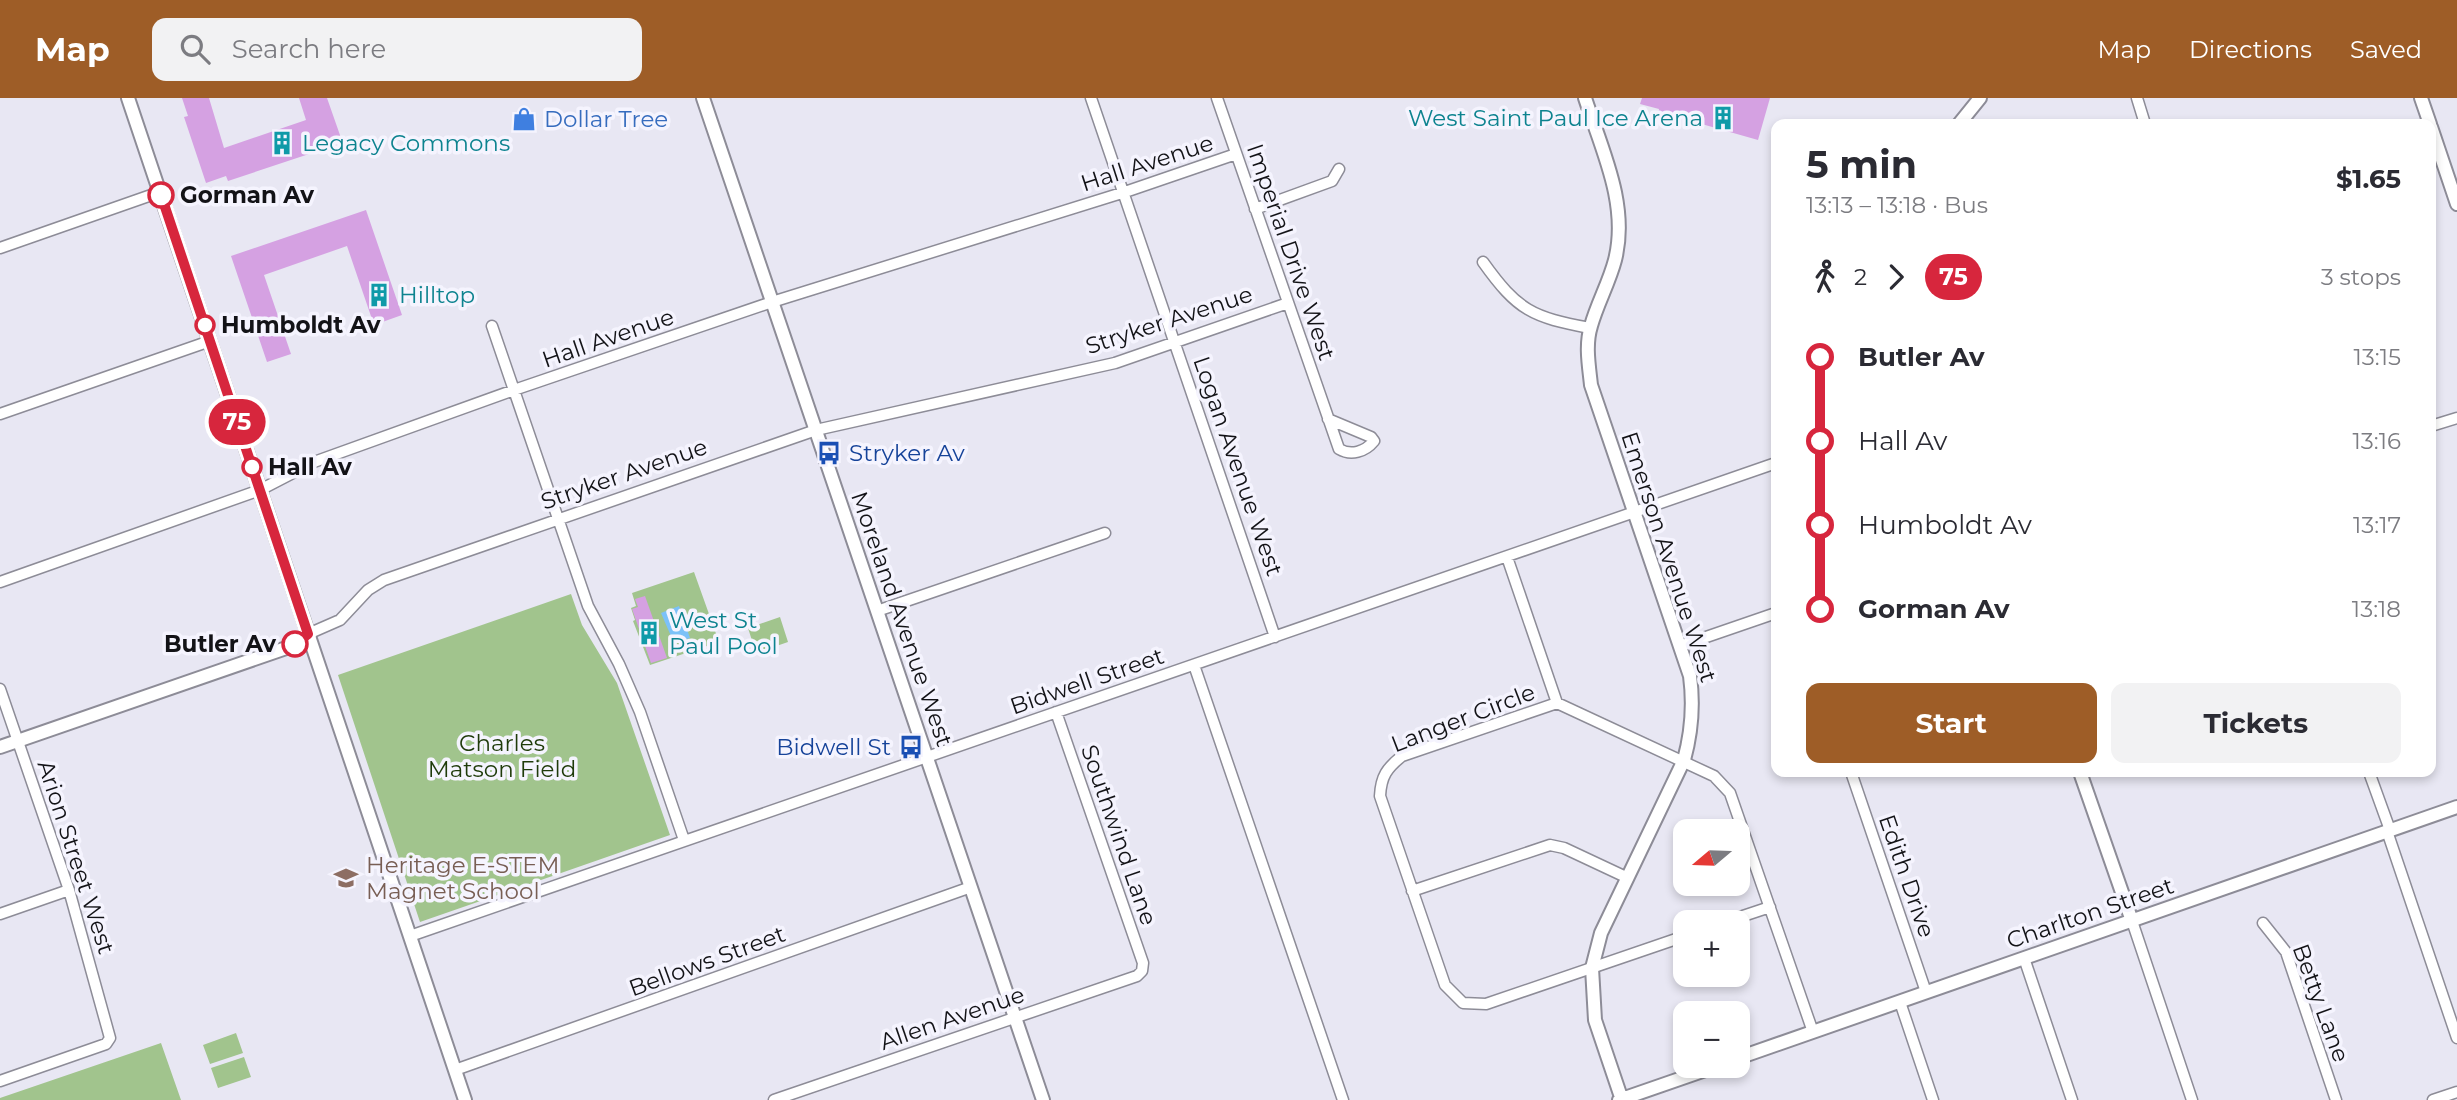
<!DOCTYPE html>
<html lang="en">
<head>
<meta charset="utf-8">
<style>
	body { margin:0; font-family:Montserrat,sans-serif; background:#f2f2f3; color:#2b2b33; height:100vh; display:flex; flex-direction:column; font-size:26px; white-space:nowrap }
	* { box-sizing:border-box; margin:0 }
	p { font-size:23px; color:#7c7c81 }
	.icon { flex:none; width:38px; height:38px; fill:none; stroke:currentColor; stroke-width:2; stroke-linecap:round; stroke-linejoin:round }
	.map { position:relative; flex:1; overflow:hidden }
	.side { position:absolute; left:1771px; top:21px; width:665px; height:658px; display:flex; flex-direction:column; background:#fff; border-radius:14px; box-shadow:0 4px 10px #0003 }
	.side>* { flex:none }
	.badge { padding:0 14px; border-radius:23px; font-size:24px; line-height:46px }
	.needle { width:46px; rotate:251deg }
	.controls { position:absolute; left:1673px; top:721px; display:grid; gap:14px }
	.controls a { display:grid; place-items:center; width:77px; height:77px; border-radius:14px; background:#fff; box-shadow:0 4px 10px #0003; font-size:35px }
	.map>.badge { position:absolute; translate:-50% -50%; box-shadow:0 0 0 4px #fff }
	.legs { display:flex; align-items:center; gap:10px; height:77px; padding:0 35px; font-size:23px }
	.legs p { margin-inline-start:auto }
	.summary { display:flex; align-items:center; justify-content:space-between; height:119px; padding:0 35px }
	h1 { font-size:38px; font-weight:700; line-height:52px }
	.action { display:flex; gap:14px; margin-top:auto; padding:14px 35px }
	.action a { flex:1; height:80px; border-radius:14px; background:#9e5d27; color:#fff; font-size:28px; font-weight:700; line-height:80px; text-align:center }
	.action a+a { background:#f2f2f3; color:#2b2b33 }
	ul { padding:0 35px; list-style:none }
	li { display:flex; align-items:center; gap:24px; height:84px; font-size:26px }
	li i { display:grid; place-items:center; width:10px; height:100%; margin:0 9px; background:currentColor }
	li i::after { content:''; width:18px; height:18px; margin:-9px; border:5px solid; border-radius:50%; background:#fff }
	li p { margin-inline-start:auto }
	li:first-child i { background:linear-gradient(#0000 50%,currentColor 0) }
	li:last-child i { background:linear-gradient(currentColor 50%,#0000 0) }
	header { display:flex; align-items:center; gap:42px; box-sizing:border-box; height:98px; padding:0 35px; background:#9e5d27; color:#fff }
	header strong { font-size:33px }
	nav { display:flex; gap:38px; margin-inline-start:auto; font-size:24px }
	.search { width:490px; height:63px; background:#f2f2f3; display:flex; align-items:center; gap:18px; box-sizing:border-box; padding:0 24px; border-radius:14px; color:#7c7c81; font-size:26px }
	.map>svg:first-child { display:block }
	.green { fill:#a1c48d }
	.water { fill:#7bc1f8 }
	.building { fill:#d5a1e2 }
	.lines { fill:none; stroke-linecap:round; stroke-linejoin:round }
	.minor-casing { stroke:#8d8c97; stroke-width:13 }
	.tertiary-casing { stroke:#8d8c97; stroke-width:16 }
	.minor { stroke:#fff; stroke-width:10 }
	.tertiary { stroke:#fff; stroke-width:12 }
	.line-1-casing { stroke:#fff; stroke-width:16 }
	.line-1 { stroke:#d7263d; stroke-width:10 }
	.stop-1-dot { fill:#fff; stroke:#d7263d; stroke-width:3.5 }
	.labels { text-anchor:middle; stroke-width:7; stroke-linejoin:round; paint-order:stroke }
	.culture-label { font-size:23px; fill:#0d838f; stroke:#f5f4fe; text-anchor:start }
	.shop-label { font-size:23px; fill:#366cbe; stroke:#f5f4fe; text-anchor:start }
	.street-label { font-size:23px; fill:#131317; stroke:#f5f4fe }
	.stop-label { font-size:23px; font-weight:bold; fill:#131317; stroke:#f5f4fe; text-anchor:start }
	.transit-label { font-size:23px; fill:#164399; stroke:#f5f4fe; text-anchor:start }
	.park-label { font-size:23px; fill:#1f3b0a; stroke:#f5f4fe }
	.education-label { font-size:23px; fill:#785e54; stroke:#f5f4fe; text-anchor:start }
</style>
</head>
<body>
<header>
<strong>Map</strong>
<div class="search"><svg class="icon" aria-label="search" viewBox="0 0 24 24"><circle cx="10" cy="10" r="6"/><path d="M15 15l6 6"/></svg>Search here</div>
<nav><a>Map</a><a>Directions</a><a>Saved</a></nav>
</header>
<div class="map">
<svg width="2457" height="1002" viewBox="0 0 2457 1002">
	<rect width="100%" height="100%" fill="#e8e7f3"/>
	<path class="green" d="M694 474 719 544 650 567 633 523 635 522 631 510 636 508 632 495Z
		M571 496 582 527 617 585 670 737 420 824 338 577Z
		M780 519 788 544 756 555 748 530Z
		M236 935 243 955 210 966 203 947Z
		M161 945 181 1002H0V1000Z
		M244 959 251 979 218 990 211 970Z"/>
	<path class="water" d="M679 508 690 540 674 545 661 515Z"/>
	<path class="building" d="M182 0H209L224 50 306 22 299 0H327L341 40 307 51 309 56 228 83 226 78 206 85 184 19 188 18Z
		M1642 0H1770L1758 42 1677 19 1676 22 1658 17 1659 11 1640 6Z
		M366 112 402 217 374 227 347 148 264 177 291 256 267 264 231 158Z
		M645 498 667 560 651 565 632 511 638 509 635 501Z"/>
	<g class="lines">
		<g class="minor-casing">
			<path id="minor" d="M1091 0 1275 539
				M1217 0 1339 351C1351 358 1365 354 1374 343L1371 339 1328 321
				M2137 0 2145 26
				M1255 111 1332 83 1339 71
				M0 150 160 94
				M1483 164C1518 213 1532 219 1590 230
				M492 228 588 508 619 566 640 614 684 742
				M0 316 210 243
				M2431 328 2457 320
				M1507 459 1557 605
				M0 484 260 392 314 364 514 292 772 204 1125 94 1236 56
				M877 513 1105 435
				M308 536 340 522 368 492 384 482 816 332 1115 265 1288 205
				M1680 548 1776 515
				M1194 567 1343 1002
				M0 591 69 792 110 940 106 946 0 983
				M1851 674 1926 894
				M2369 674 2390 732
				M2387 733 2457 940
				M1412 793 1550 747 1564 750 1628 780
				M0 816 69 792
				M2132 823 2192 1002
				M1725 824 1770 809
				M2263 825 2286 854 2336 1002
				M410 838 1776 365
				M1685 838 1486 906 1463 905 1445 887 1380 698C1381 678 1387 670 1402 658L1557 605 1714 678 1730 695 1813 934
				M2024 860 2072 1002
				M1900 904 1933 1002
				M455 972 971 789
				M774 1002 1137 878 1142 873 1143 865 1056 614
				M2433 1002 2457 994"/>
		</g>
		<g class="tertiary-casing">
			<path id="tertiary" d="M128 0 465 1002
				M703 0 1043 1002
				M1585 0C1602 52 1629 107 1615 162 1609 185 1597 206 1591 228 1585 247 1589 268 1591 287L1690 578C1694 608 1692 633 1684 662L1601 835 1592 870 1595 922 1622 1002
				M2421 0 2430 26
				M1959 26 1980 0
				M2431 29 2457 106
				M0 649 292 548 308 536
				M2080 674 2132 823
				M1738 960 2457 709
				M1619 1002 1717 968"/>
		</g>
		<use href="#minor" class="minor"/>
		<use href="#tertiary" class="tertiary"/>
	</g>
	<g class="lines">
		<g class="line-1-casing">
			<path id="line-1" d="M161 97 308 536 295 546"/>
		</g>
		<use href="#line-1" class="line-1"/>
	</g>
	<defs>
		<g id="building-bare" transform="scale(1.89)"><path d="M-4-6H4V6H1V3H-1V6H-4ZM-2.5-4.3h1.7v1.8h-1.7ZM.8-4.3h1.7v1.8H.8ZM-2.5-1h1.7V.8h-1.7ZM.8-1h1.7V.8H.8Z" fill="#0f9aa8" stroke="#f5f4fe" stroke-width="2.5" paint-order="stroke"/></g>
		<g id="shop-bare" transform="scale(1.89)"><path d="M-5-2.5h2.3a2.7 3.5 0 0 1 5.4 0H5L5.5 6h-11ZM-1.5-2.5h3a1.5 2.3 0 0 0-3 0Z" fill="#3f7fe0" stroke="#f5f4fe" stroke-width="2.5" paint-order="stroke"/></g>
		<g id="bus-bare" transform="scale(1.89)"><path d="M-5-6H5V4H4V6H2V4H-2V6H-4V4H-5ZM-3.5-4V0h7V-4ZM-3.5 1.2v1.5H-2V1.2ZM2 1.2v1.5H3.5V1.2Z" fill="#1a4fb4" stroke="#f5f4fe" stroke-width="2.5" paint-order="stroke"/></g>
		<g id="school-bare" transform="scale(1.89)"><path d="M0-5L7-2L0 1L-7-2ZM-4 1L0 2.5L4 1V4Q0 6-4 4Z" fill="#8d6e63" stroke="#f5f4fe" stroke-width="2.5" paint-order="stroke"/></g>
	</defs>
	<g fill-rule="evenodd">
		<use href="#building-bare" x="1723" y="20"/>
		<use href="#shop-bare" x="524" y="21"/>
		<use href="#building-bare" x="282" y="45"/>
		<use href="#building-bare" x="379" y="197"/>
		<use href="#bus-bare" x="829" y="355"/>
		<use href="#building-bare" x="649" y="535"/>
		<use href="#bus-bare" x="911" y="649"/>
		<use href="#school-bare" x="346" y="780"/>
	</g>
	<g class="stop-1-dot">
		<circle cx="161" cy="97" r="12"/>
		<circle cx="205" cy="227" r="9"/>
		<circle cx="252" cy="369" r="9"/>
		<circle cx="295" cy="546" r="12"/>
	</g>
	<g class="labels">
		<g class="culture-label">
			<text x="1703" y="28" text-anchor="end">West Saint Paul Ice Arena</text>
			<text x="302" y="53">Legacy Commons</text>
			<text x="399" y="205">Hilltop</text>
			<text x="669" y="530">West St<tspan x="669" dy="26">Paul Pool</tspan></text>
		</g>
		<g class="shop-label">
			<text x="544" y="29">Dollar Tree</text>
		</g>
		<g class="street-label">
			<text transform="translate(1147 65) rotate(-18)" y="8">Hall Avenue</text>
			<text transform="translate(1291 154) rotate(71)" y="8">Imperial Drive West</text>
			<text transform="translate(1169 222) rotate(-18)" y="8">Stryker Avenue</text>
			<text transform="translate(608 240) rotate(-19)" y="8">Hall Avenue</text>
			<text transform="translate(1238 368) rotate(71)" y="8">Logan Avenue West</text>
			<text transform="translate(624 376) rotate(-19)" y="8">Stryker Avenue</text>
			<text transform="translate(1669 459) rotate(72)" y="8">Emerson Avenue West</text>
			<text transform="translate(902 521) rotate(71)" y="8">Moreland Avenue West</text>
			<text transform="translate(1087 583) rotate(-19)" y="8">Bidwell Street</text>
			<text transform="translate(1463 620) rotate(-21)" y="8">Langer Circle</text>
			<text transform="translate(1119 737) rotate(71)" y="8">Southwind Lane</text>
			<text transform="translate(76 759) rotate(72)" y="8">Arion Street West</text>
			<text transform="translate(1907 778) rotate(71)" y="8">Edith Drive</text>
			<text transform="translate(2090 815) rotate(-19)" y="8">Charlton Street</text>
			<text transform="translate(707 863) rotate(-20)" y="8">Bellows Street</text>
			<text transform="translate(2321 905) rotate(70)" y="8">Betty Lane</text>
			<text transform="translate(952 920) rotate(-19)" y="8">Allen Avenue</text>
		</g>
		<g class="stop-label">
			<text x="180" y="105">Gorman Av</text>
			<text x="221" y="235">Humboldt Av</text>
			<text x="268" y="377">Hall Av</text>
			<text x="276" y="554" text-anchor="end">Butler Av</text>
		</g>
		<g class="transit-label">
			<text x="849" y="363">Stryker Av</text>
			<text x="891" y="657" text-anchor="end">Bidwell St</text>
		</g>
		<g class="park-label">
			<text x="502" y="653">Charles<tspan x="502" dy="26">Matson Field</tspan></text>
		</g>
		<g class="education-label">
			<text x="366" y="775">Heritage E-STEM<tspan x="366" dy="26">Magnet School</tspan></text>
		</g>
	</g>
</svg>
<div class="controls">
<a><svg class="needle" viewBox="-14 -14 28 28"><path d="M0-13l5 13h-10z" fill="#e53935"/><path d="M0 13l5-13h-10z" fill="#7c7c81"/></svg></a>
<a>+</a>
<a>−</a>
</div>
<b class="badge" style="left:237px;top:324px;background:#d7263d;color:#fff">75</b>
<section class="side">
<div class="summary"><div><h1>5 min</h1><p>13:13 – 13:18 · Bus</p></div><b>$1.65</b></div>
<div class="legs"><svg class="icon" aria-label="walk" viewBox="0 0 24 24"><circle cx="13" cy="4" r="2"/><path d="M13 8l-2 6 4 7M11 14l-3 7M7 12l3-4h3l4 4"/></svg>2<svg class="icon" aria-label="forward" viewBox="0 0 24 24"><path d="M9 5l7 7-7 7"/></svg><b class="badge" style="background:#d7263d;color:#fff">75</b><p>3 stops</p></div>
<ul>
<li><i style="color:#d7263d"></i><b>Butler Av</b><p>13:15</p></li>
<li><i style="color:#d7263d"></i><span>Hall Av</span><p>13:16</p></li>
<li><i style="color:#d7263d"></i><span>Humboldt Av</span><p>13:17</p></li>
<li><i style="color:#d7263d"></i><b>Gorman Av</b><p>13:18</p></li>
</ul>
<div class="action"><a>Start</a><a>Tickets</a></div>
</section>
</div>
</body>
</html>
